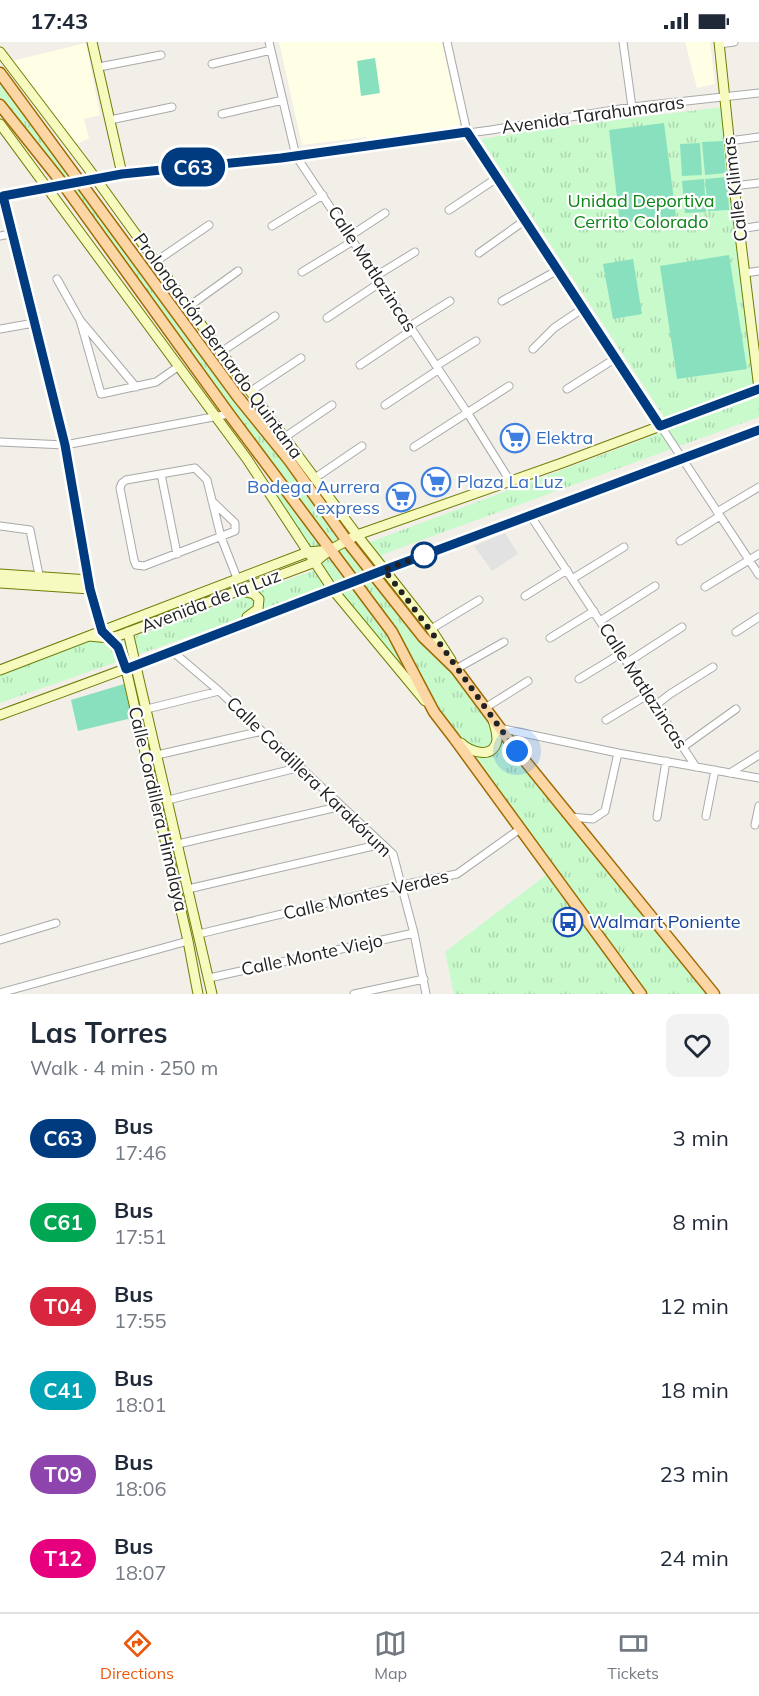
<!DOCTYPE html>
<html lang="en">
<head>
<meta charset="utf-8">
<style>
	body { margin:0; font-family:Mulish,sans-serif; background:#f2f2f3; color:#1f2937; height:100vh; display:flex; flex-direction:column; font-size:22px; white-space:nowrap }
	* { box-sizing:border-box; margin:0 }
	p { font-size:20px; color:#747a83 }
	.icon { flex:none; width:33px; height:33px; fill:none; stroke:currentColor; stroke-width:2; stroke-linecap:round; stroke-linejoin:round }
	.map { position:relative; height:952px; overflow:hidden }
	.side { display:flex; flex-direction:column; background:#fff; flex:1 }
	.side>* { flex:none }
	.badge { padding:0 12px; border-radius:20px; font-size:21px; line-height:39px }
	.you { position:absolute; width:30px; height:30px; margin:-15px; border:4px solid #fff; border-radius:50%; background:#1a73e8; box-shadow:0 0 0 9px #1a73e833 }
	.map>.badge { position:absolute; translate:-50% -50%; box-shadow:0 0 0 3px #fff }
	.round { display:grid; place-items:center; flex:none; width:63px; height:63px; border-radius:12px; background:#f2f2f3 }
	.head { display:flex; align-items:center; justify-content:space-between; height:102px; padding:0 30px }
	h1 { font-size:28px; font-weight:700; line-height:45px }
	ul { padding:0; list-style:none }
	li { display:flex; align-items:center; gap:18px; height:84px; padding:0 30px }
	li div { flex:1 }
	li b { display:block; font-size:22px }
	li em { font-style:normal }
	li .badge { min-width:66px; font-weight:700; text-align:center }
	.status { display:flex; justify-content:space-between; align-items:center; height:42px; padding:0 30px; background:#fff; direction:ltr }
	.status svg { height:16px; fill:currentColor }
	.menu { display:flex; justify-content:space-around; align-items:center; height:84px; border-top:2px solid #e0e1e3; background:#fff; font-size:16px; color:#747a83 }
	.menu a { display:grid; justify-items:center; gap:3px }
	.menu .on { color:#ea580c }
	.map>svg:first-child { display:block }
	.education { fill:#ffffe5 }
	.park { fill:url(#park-tufts) }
	.pitch { fill:#88e0be }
	.parking { fill:#e2e2e2 }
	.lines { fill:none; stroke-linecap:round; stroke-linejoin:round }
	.street-casing { stroke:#a9a9a9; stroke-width:9 }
	.secondary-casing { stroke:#707d05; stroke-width:11 }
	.primary-casing { stroke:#a06b00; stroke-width:13 }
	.street { stroke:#fff; stroke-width:7 }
	.secondary { stroke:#f7fabf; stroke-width:9 }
	.primary { stroke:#fcd6a4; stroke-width:10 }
	.line-casing { stroke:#fff; stroke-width:14 }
	.line { stroke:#003b80; stroke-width:9 }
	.walk { stroke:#222; stroke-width:6; stroke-dasharray:0 10.8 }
	.stop-dot { fill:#fff; stroke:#003b80; stroke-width:3 }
	.labels { text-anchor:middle; stroke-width:4.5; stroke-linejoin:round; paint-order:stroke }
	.street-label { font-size:18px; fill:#222; stroke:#fff }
	.park-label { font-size:18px; fill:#0c8416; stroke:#fff }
	.shop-label { font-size:18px; fill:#366cbe; stroke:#fff; text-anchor:start }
	.transit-label { font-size:18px; fill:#164399; stroke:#fff; text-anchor:start }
</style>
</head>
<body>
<div class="status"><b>17:43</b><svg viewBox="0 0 49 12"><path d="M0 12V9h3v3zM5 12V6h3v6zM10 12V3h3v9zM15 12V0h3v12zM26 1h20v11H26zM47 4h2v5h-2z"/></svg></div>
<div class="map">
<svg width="759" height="952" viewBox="0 0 759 952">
	<defs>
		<pattern id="park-tufts" width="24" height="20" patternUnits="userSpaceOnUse" patternTransform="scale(1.5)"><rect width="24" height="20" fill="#c8facc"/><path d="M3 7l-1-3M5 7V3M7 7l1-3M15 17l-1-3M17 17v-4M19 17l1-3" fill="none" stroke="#acd6af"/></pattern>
	</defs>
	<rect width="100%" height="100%" fill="#f2efe9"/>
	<path class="education" d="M279 0H442L461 87 368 100 366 95 302 103Z
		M685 0H710L715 42 697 46Z
		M86 1 100 73 84 77 89 96 77 102 12 19Z"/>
	<path class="park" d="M0 37 352 507 759 354V375L381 513 545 750 706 952H454L445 910 554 827 498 747 327 546 0 661V631L88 599 115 602 315 528 277 452 285 451 265 415 171 281 0 69Z
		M723 65 757 342 665 376 481 97 557 85Z"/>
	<path class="pitch" d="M375 16 380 51 361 54 357 19Z
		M664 81 676 174 620 181 609 88Z
		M723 99 726 131 705 133 702 100Z
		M700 101 702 133 682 134 680 102Z
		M727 135 729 168 708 169 705 137Z
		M704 137 706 170 685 171 682 139Z
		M729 213 747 327 677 337 660 224Z
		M633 217 642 272 613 277 603 222Z
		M124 642 132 676 78 689 71 658Z"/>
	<path class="parking" d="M505 491 518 512 492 529 474 504Z"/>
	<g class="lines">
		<g class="street-casing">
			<path id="street" d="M269 0 296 114 467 370 510 439
				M447 0 467 90 759 533
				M623 0 632 65
				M719 2 734 0
				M212 22 271 8
				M99 25 161 13
				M222 72 283 58
				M110 78 172 65
				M729 99 759 95
				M122 132 281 116 491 88 632 65 759 51
				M734 144 759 141
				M0 154 47 145
				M3 154 65 403 89 538
				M449 168 497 136
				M272 184 323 153
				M740 187 759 184
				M0 194 14 191
				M350 194 385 171
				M479 211 524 179
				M155 220 209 183
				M302 230 353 199
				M745 231 759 229
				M376 234 415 210
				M57 237 80 278 136 345
				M502 259 558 228
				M188 265 238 229
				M327 276 381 240
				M80 278 101 352 156 340 179 324
				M410 284 450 259
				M0 287 34 281
				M533 307 554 286 582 267
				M221 310 275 274
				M360 323 412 288
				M436 324 476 299
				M567 347 616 316
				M251 349 301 316
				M385 363 438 328
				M285 395 332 363
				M0 400 65 403 229 372
				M414 405 509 344
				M161 432 177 512
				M315 436 362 404
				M212 459 235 481V489L144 524 136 523 134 518 120 446 122 441 126 438 195 426 207 438 221 495 237 536
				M717 470 759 445
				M530 473 696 725
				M0 484 30 488 40 538
				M680 499 720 474
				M572 537 624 505
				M705 545 759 512
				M525 554 567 528
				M600 579 655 544
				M431 587 479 558
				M736 590 759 575
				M550 596 594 569
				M172 609 219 649 393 812 414 891 426 952
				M628 620 682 585
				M456 627 504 600
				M579 637 622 611
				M656 663 670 652 713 625
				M485 666 528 639
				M147 667 219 649
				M606 678 649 652
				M499 686 618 711 759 736
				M683 705 736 667
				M157 713 262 689
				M730 731 759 713
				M168 758 301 725
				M706 774 715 728
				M570 775 593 777 605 769 618 711
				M657 775 666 719
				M755 783 759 764
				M178 802 342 764
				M188 847 382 802
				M199 892 402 843 457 832 520 787
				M0 898 56 881
				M209 936 414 891
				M0 951 188 899
				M354 952 424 937"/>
		</g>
		<g class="secondary-casing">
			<path id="secondary" d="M719 0 734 144 759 347
				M0 10 88 126 221 310 357 493 431 587 451 618
				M0 82 247 417 333 548 425 659
				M47 145 122 132 92 0
				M0 532 89 538 102 589
				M0 541 90 547
				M242 549 254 552 259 557 258 567 247 575
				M102 589 118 605 126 627 188 899 198 952
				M128 590 212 952
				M89 594 109 596 118 594 315 520 330 508 357 493 562 421 759 347
				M0 628 308 510 330 508
				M0 673C254 581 505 481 759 388
				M461 701C470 710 494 718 497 698 497 692 495 684 493 678"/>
		</g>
		<g class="primary-casing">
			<path id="primary" d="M0 31 238 355 289 418 347 499 423 595 456 627 517 709 714 952
				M0 63 63 142 229 372 392 590 434 670 454 696 641 952"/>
		</g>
		<use href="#street" class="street"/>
		<use href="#secondary" class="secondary"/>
		<use href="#primary" class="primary"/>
	</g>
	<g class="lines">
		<g class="line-casing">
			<path id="line" d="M759 347 660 384 467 90 281 116 122 132 3 154 65 403 90 547 102 589 118 605 126 627 384 528 759 388"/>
		</g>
		<use href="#line" class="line"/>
		<path class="walk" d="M424 513 426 512 384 528C431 586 472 649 517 709"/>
	</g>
	<defs>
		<g id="supermarket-ring" transform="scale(1.5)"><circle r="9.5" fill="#fff" stroke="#3f7fe0" stroke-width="1.5"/><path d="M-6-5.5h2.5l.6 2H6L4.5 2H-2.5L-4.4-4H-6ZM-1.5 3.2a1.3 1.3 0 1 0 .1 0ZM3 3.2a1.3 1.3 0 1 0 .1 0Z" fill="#3f7fe0"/></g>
		<g id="bus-ring" transform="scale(1.5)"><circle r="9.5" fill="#fff" stroke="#1a4fb4" stroke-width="1.5"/><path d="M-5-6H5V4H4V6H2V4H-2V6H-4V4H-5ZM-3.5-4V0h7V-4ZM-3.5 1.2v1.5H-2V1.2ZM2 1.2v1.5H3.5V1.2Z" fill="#1a4fb4"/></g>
	</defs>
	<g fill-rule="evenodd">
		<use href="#supermarket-ring" x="515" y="396"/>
		<use href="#supermarket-ring" x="436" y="440"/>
		<use href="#supermarket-ring" x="401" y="455"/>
		<use href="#bus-ring" x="568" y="880"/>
	</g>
	<circle class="stop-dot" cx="424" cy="513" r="12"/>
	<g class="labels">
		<g class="street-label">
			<text transform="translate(593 73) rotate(-8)" y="6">Avenida Tarahumaras</text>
			<text transform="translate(735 147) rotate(-97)" y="6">Calle Kilimas</text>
			<text transform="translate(372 227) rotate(57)" y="6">Calle Matlazincas</text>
			<text transform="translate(218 304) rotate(54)" y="6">Prolongación Bernardo Quintana</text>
			<text transform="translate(211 559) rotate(-21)" y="6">Avenida de la Luz</text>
			<text transform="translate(643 644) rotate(57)" y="6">Calle Matlazincas</text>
			<text transform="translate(309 735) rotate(44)" y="6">Calle Cordillera Karakórum</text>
			<text transform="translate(158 767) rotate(77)" y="6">Calle Cordillera Himalaya</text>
			<text transform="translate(366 853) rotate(-13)" y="6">Calle Montes Verdes</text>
			<text transform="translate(312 913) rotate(-12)" y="6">Calle Monte Viejo</text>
		</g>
		<g class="park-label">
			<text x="641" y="165">Unidad Deportiva<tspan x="641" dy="21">Cerrito Colorado</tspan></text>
		</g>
		<g class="shop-label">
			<text x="536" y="402">Elektra</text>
			<text x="457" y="446">Plaza La Luz</text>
			<text x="380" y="451" text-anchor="end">Bodega Aurrera<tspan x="380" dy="21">express</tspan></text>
		</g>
		<g class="transit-label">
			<text x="589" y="886">Walmart Poniente</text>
		</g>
	</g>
</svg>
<div class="you" style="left:517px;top:709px"></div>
<b class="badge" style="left:193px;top:125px;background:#003b80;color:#fff">C63</b>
</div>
<section class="side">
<div class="head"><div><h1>Las Torres</h1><p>Walk · 4 min · 250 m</p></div><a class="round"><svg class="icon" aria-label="heart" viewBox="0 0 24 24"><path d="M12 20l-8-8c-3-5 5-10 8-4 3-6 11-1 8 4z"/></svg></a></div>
<ul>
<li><span class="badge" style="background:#003b80;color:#fff">C63</span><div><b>Bus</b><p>17:46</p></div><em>3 min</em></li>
<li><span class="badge" style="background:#00a651;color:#fff">C61</span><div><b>Bus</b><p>17:51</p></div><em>8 min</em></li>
<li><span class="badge" style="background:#d7263d;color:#fff">T04</span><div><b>Bus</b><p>17:55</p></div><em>12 min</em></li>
<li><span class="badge" style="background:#00a3b4;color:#fff">C41</span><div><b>Bus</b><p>18:01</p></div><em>18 min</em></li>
<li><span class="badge" style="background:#8e44ad;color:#fff">T09</span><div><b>Bus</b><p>18:06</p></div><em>23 min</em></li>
<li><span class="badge" style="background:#e6007e;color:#fff">T12</span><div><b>Bus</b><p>18:07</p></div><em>24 min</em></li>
</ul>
</section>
<nav class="menu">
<a class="on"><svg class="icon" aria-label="directions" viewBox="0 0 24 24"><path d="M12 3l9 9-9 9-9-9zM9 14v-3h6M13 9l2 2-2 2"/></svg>Directions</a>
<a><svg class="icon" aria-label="map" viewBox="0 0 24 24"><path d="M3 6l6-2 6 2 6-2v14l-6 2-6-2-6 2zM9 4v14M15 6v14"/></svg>Map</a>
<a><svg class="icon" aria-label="tickets" viewBox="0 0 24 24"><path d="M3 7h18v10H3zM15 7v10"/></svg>Tickets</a>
</nav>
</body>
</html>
